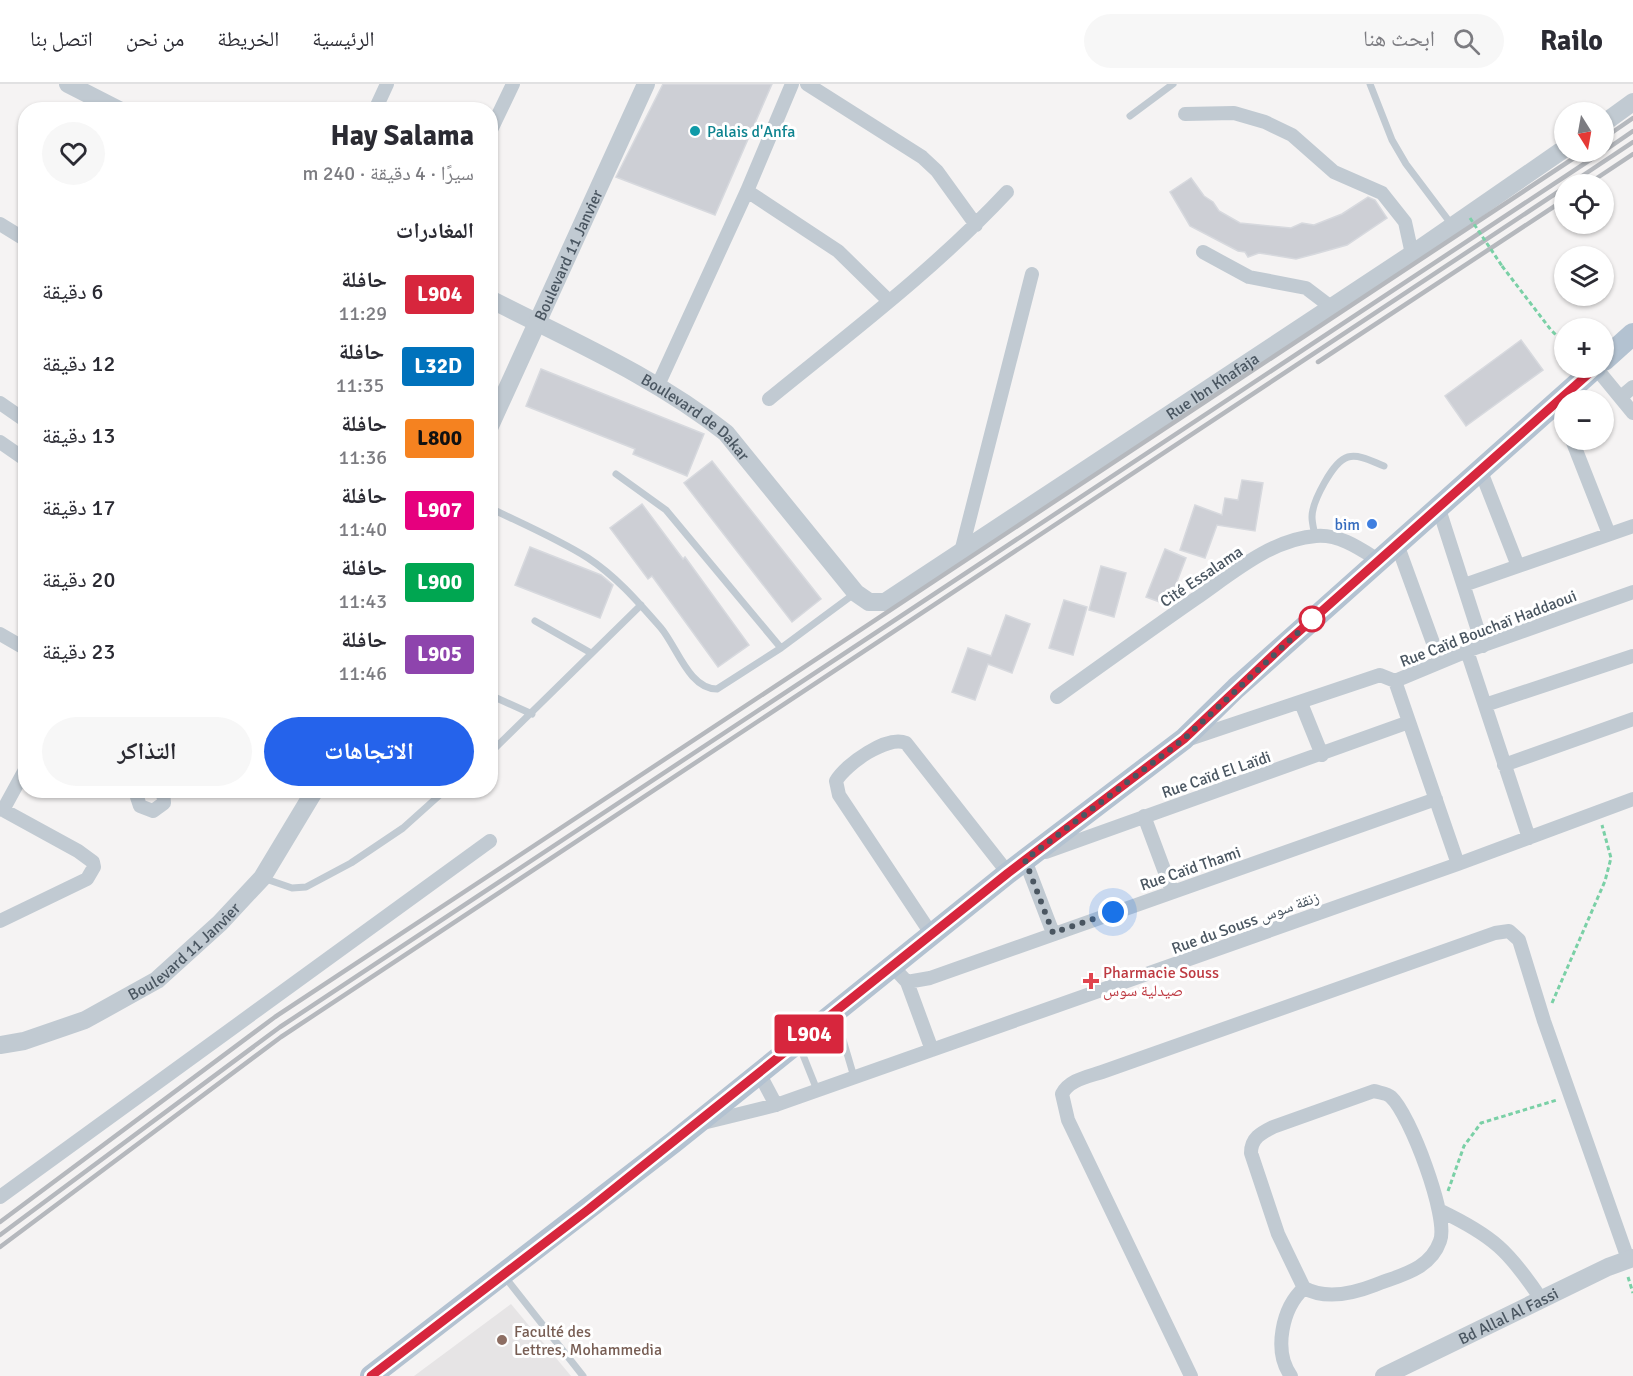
<!DOCTYPE html>
<html lang="ar">
<head>
<meta charset="utf-8">
<style>
	body { margin:0; font-family:Signika,"Noto Naskh Arabic",sans-serif; background:#f7f7f7; color:#2b2b33; direction:rtl; height:100vh; display:flex; flex-direction:column; font-size:22px; white-space:nowrap }
	* { box-sizing:border-box; margin:0 }
	p { font-size:20px; color:#7c7c81 }
	.icon { flex:none; width:33px; height:33px; fill:none; stroke:currentColor; stroke-width:2; stroke-linecap:round; stroke-linejoin:round }
	.map { position:relative; flex:1; overflow:hidden; direction:ltr }
	.drawer { position:absolute; left:18px; top:18px; width:480px; height:696px; display:flex; flex-direction:column; background:#fff; border-radius:24px; box-shadow:0 2px 4px #0004; direction:rtl }
	.drawer>* { flex:none }
	.badge { padding:0 12px; border-radius:4px; font-size:21px; line-height:39px }
	.needle { width:39px; rotate:169deg }
	.tools { position:absolute; left:1554px; top:18px; display:grid; gap:12px }
	.tools a { display:grid; place-items:center; width:60px; height:60px; border-radius:50%; background:#fff; box-shadow:0 2px 4px #0004; font-size:30px }
	.you { position:absolute; width:30px; height:30px; margin:-15px; border:4px solid #fff; border-radius:50%; background:#1a73e8; box-shadow:0 0 0 9px #1a73e833 }
	.map>.badge { position:absolute; translate:-50% -50%; box-shadow:0 0 0 3px #fff }
	h2 { padding:0 24px; font-size:22px; line-height:54px }
	.round { display:grid; place-items:center; flex:none; width:63px; height:63px; border-radius:32px; background:#f7f7f7 }
	.overview { display:flex; align-items:center; justify-content:space-between; height:102px; padding:0 24px }
	h1 { font-size:28px; font-weight:700; line-height:45px }
	.button { display:flex; gap:12px; margin-top:auto; padding:12px 24px }
	.button a { flex:1; height:69px; border-radius:36px; background:#2563eb; color:#fff; font-size:24px; font-weight:700; line-height:69px; text-align:center }
	.button a+a { background:#f7f7f7; color:#2b2b33 }
	ul { padding:0; list-style:none }
	li { display:flex; align-items:center; gap:18px; height:72px; padding:0 24px }
	li div { flex:1 }
	li b { display:block; font-size:22px }
	li em { font-style:normal }
	li .badge { min-width:66px; font-weight:700; text-align:center }
	header { display:flex; align-items:center; gap:36px; box-sizing:border-box; height:84px; padding:0 30px; background:#fff; border-bottom:2px solid #e1e1e2 }
	header strong { font-size:28px }
	nav { display:flex; gap:33px; margin-inline-start:auto; font-size:21px }
	.search { width:420px; height:54px; background:#f7f7f7; display:flex; align-items:center; gap:15px; box-sizing:border-box; padding:0 21px; border-radius:33px; color:#7c7c81; font-size:22px }
	.map>svg:first-child { display:block }
	.education { fill:#e6e4e5 }
	.building { fill:#cdcfd5; stroke:#d7d9de; stroke-width:1.5 }
	.lines { fill:none; stroke-linecap:round; stroke-linejoin:round }
	.path { stroke:#7ad0a6; stroke-width:3; stroke-dasharray:4.5 3; stroke-linecap:butt }
	.service { stroke:#c1cad2; stroke-width:7 }
	.minor { stroke:#c1cad2; stroke-width:14 }
	.tertiary { stroke:#c1cad2; stroke-width:18 }
	.primary { stroke:#b3c2d1; stroke-width:22 }
	.rail { stroke:#b5b8bd; stroke-width:4.5 }
	.path-bridge { stroke:#7ad0a6; stroke-width:3; stroke-dasharray:4.5 3; stroke-linecap:butt }
	.line-casing { stroke:#fff; stroke-width:14 }
	.line { stroke:#d7263d; stroke-width:9 }
	.walk { stroke:#4a5661; stroke-width:6; stroke-dasharray:0 10.8 }
	.culture-dot { fill:#0f9aa8; stroke:#fff; stroke-width:2 }
	.shop-dot { fill:#3f7fe0; stroke:#fff; stroke-width:2 }
	.stop-dot { fill:#fff; stroke:#d7263d; stroke-width:3 }
	.health-dot { fill:#e0444e; stroke:#fff; stroke-width:2 }
	.education-dot { fill:#8d6e63; stroke:#fff; stroke-width:2 }
	.labels { text-anchor:middle; stroke-width:6; stroke-linejoin:round; paint-order:stroke }
	.culture-label { font-size:16px; fill:#0d838f; stroke:#fff; text-anchor:start }
	.street-label { font-size:16px; fill:#4a5661; stroke:#fff }
	.shop-label { font-size:16px; fill:#366cbe; stroke:#fff; text-anchor:end }
	.health-label { font-size:16px; fill:#be3a42; stroke:#fff; text-anchor:start }
	.education-label { font-size:16px; fill:#785e54; stroke:#fff; text-anchor:start }
</style>
</head>
<body>
<header>
<strong>Railo</strong>
<div class="search"><svg class="icon" aria-label="search" viewBox="0 0 24 24"><circle cx="10" cy="10" r="6"/><path d="M15 15l6 6"/></svg>ابحث هنا</div>
<nav><a>الرئيسية</a><a>الخريطة</a><a>من نحن</a><a>اتصل بنا</a></nav>
</header>
<div class="map">
<svg width="1633" height="1292" viewBox="0 0 1633 1292">
	<rect width="100%" height="100%" fill="#f5f3f3"/>
	<path class="education" d="M511 1220 571 1292H414Z"/>
	<path class="building" d="M663 0H772L715 131 616 93Z
		M1191 94 1204 112 1213 118 1219 127 1240 139 1291 144 1302 139 1314 141 1342 130 1368 113 1375 116 1387 134 1347 161 1315 170 1296 175 1259 169 1248 173 1245 168 1238 167 1190 142 1170 108Z
		M1521 256 1543 286 1466 342 1445 312Z
		M541 285 704 350 687 392 633 370 635 365 526 322Z
		M712 377 821 515 792 538 684 399Z
		M1242 396 1263 399 1255 447 1217 441 1205 474 1180 466 1195 421 1222 431 1225 414 1238 416Z
		M642 420 683 475 685 473 749 561 718 583 652 492 648 495 610 444Z
		M530 463 601 491 613 501 600 534 515 501Z
		M1165 465 1186 474 1168 521 1146 513Z
		M1101 482 1126 489 1114 533 1089 526Z
		M1064 516 1087 523 1073 571 1049 564Z
		M1006 531 1030 540 1012 589 988 580 975 616 952 608 968 564 991 572Z"/>
	<g class="lines">
		<path class="path" d="M1502 182 1551 246 1564 259
			M1552 919 1605 797 1611 774 1602 741
			M1448 1107 1464 1062 1481 1039 1557 1016
			M1628 1193 1633 1209"/>
		<path class="service" d="M1370 0 1392 56 1406 80 1452 141
			M1130 32 1173 0
			M616 390 666 426 781 564
			M490 424C523 440 558 455 588 474 617 493 639 519 661 544 677 563 689 605 717 605L781 564 854 510
			M1315 452C1314 446 1312 439 1312 433 1312 418 1333 377 1348 373 1360 370 1373 378 1384 382
			M535 537 591 569
			M490 611 532 630
			M490 669 641 521
			M263 794 292 804 306 803 351 779 403 744 442 709
			M836 932 854 993
			M799 961 817 1006
			M505 1193 583 1292"/>
		<path class="minor" d="M807 0 922 73 937 87 976 141
			M375 26 387 0
			M1185 30 1234 29 1265 38 1292 51 1334 88 1382 109 1405 138 1412 170
			M490 48 513 0
			M747 107 838 167 889 217
			M0 140 26 156
			M1203 168 1249 193 1306 204 1331 223
			M1596 284 1633 329
			M658 301 747 107 792 0
			M1621 313 1633 303
			M769 315C850 249 935 185 1007 108
			M1556 317 1564 338
			M0 319 26 337
			M1572 356 1609 450
			M0 358 26 376
			M1480 385 1518 482
			M1438 422 1483 562
			M1397 460 1440 578
			M961 468 1032 190
			M1464 501 1633 442
			M0 550 26 565
			M1467 567 1529 754
			M1395 597 1458 780
			M1057 613C1103 580 1149 547 1195 515 1230 491 1271 455 1316 452 1339 450 1359 464 1378 476
			M1301 619 1322 671
			M1485 621 1633 572
			M1189 655 1380 591 1395 597 1467 567 1633 508
			M1504 681 1633 635
			M139 706 137 713 140 722 153 727 164 719 163 706
			M0 725 3 726 26 684
			M1144 732 1172 807
			M1046 768 1409 638
			M1025 776 1053 849
			M0 837 87 795 94 783 93 778 78 767 3 726
			M932 851 839 711 836 697C846 680 887 651 906 659L1008 789
			M893 883 907 898 930 894 1436 715
			M907 898 932 966
			M759 989 776 1021
			M1374 1007C1380 1009 1387 1009 1391 1013 1410 1030 1449 1134 1440 1157 1430 1186 1400 1191 1375 1201 1352 1210 1326 1216 1304 1204L1278 1150 1251 1069C1251 1054 1261 1049 1273 1043Z
			M703 1039 776 1021 1458 780 1633 715
			M0 1113 490 757
			M1441 1127C1493 1152 1509 1167 1541 1215
			M1191 1292 1068 1036 1062 1010C1069 996 1087 993 1102 988L1495 849 1509 847 1519 856 1544 937 1628 1175
			M1291 1292C1273 1267 1282 1224 1304 1204"/>
		<g class="tertiary">
			<path d="M68 0 119 26"/>
			<path d="M1604 39 1633 18"/>
			<path id="s1" d="M490 215C570 256 656 293 726 349L856 509 869 518H885L1412 170 1564 65"/>
			<path id="s2" d="M490 342 646 0"/>
			<path id="s3" d="M0 961 24 957 85 936 157 896 220 839 262 794 315 706"/>
			<path id="s4" d="M1384 1292 1608 1183 1633 1174"/>
		</g>
		<path class="primary" d="M1604 276 1633 250
			M371 1292 674 1058 1008 789 1184 655 1236 604 1595 284"/>
		<path class="rail" d="M1604 54 1633 34
			M1604 67 1633 47
			M1570 100 1633 58
			M1588 100 1633 70
			M1318 278 1564 116
			M0 1138 275 933 1583 68
			M0 1151 280 943 1602 68
			M0 1163 281 953 1564 104"/>
		<path class="path-bridge" d="M1470 134 1502 182"/>
	</g>
	<g class="lines">
		<g class="line-casing">
			<path id="line" d="M371 1292 589 1125 1008 789 1184 655 1286 559 1595 284"/>
		</g>
		<use href="#line" class="line"/>
		<path class="walk" d="M1113 828 1053 849 1025 776 1184 655 1319 529 1312 535"/>
	</g>
	<circle class="culture-dot" cx="695" cy="47" r="6"/>
	<circle class="shop-dot" cx="1372" cy="440" r="6"/>
	<circle class="stop-dot" cx="1312" cy="535" r="12"/>
	<path class="health-dot" d="M1088 888h6v6h6v6h-6v6h-6v-6h-6v-6h6z"/>
	<circle class="education-dot" cx="502" cy="1256" r="6"/>
	<g class="labels">
		<g class="culture-label">
			<text x="707" y="53">Palais d'Anfa</text>
		</g>
		<g class="street-label">
			<text dy="6" stroke="none"><textPath href="#s2" startOffset="188">Boulevard 11 Janvier</textPath></text>
			<text dy="6" stroke="none"><textPath href="#s1" startOffset="902">Rue Ibn Khafaja</textPath></text>
			<text dy="6" stroke="none"><textPath href="#s1" startOffset="238">Boulevard de Dakar</textPath></text>
			<text transform="translate(1201 492) rotate(-34)" y="6">Cité Essalama</text>
			<text transform="translate(1488 544) rotate(-21)" y="6">Rue Caïd Bouchaï Haddaoui</text>
			<text transform="translate(1216 690) rotate(-19)" y="6">Rue Caïd El Laïdi</text>
			<text transform="translate(1190 784) rotate(-19)" y="6">Rue Caïd Thami</text>
			<text transform="translate(1245 838) rotate(-20)" y="6">Rue du Souss زنقة سوس</text>
			<text dy="6" stroke="none"><textPath href="#s3" startOffset="210">Boulevard 11 Janvier</textPath></text>
			<text dy="6" stroke="none"><textPath href="#s4" startOffset="138">Bd Allal Al Fassi</textPath></text>
		</g>
		<g class="shop-label">
			<text x="1360" y="446">bim</text>
		</g>
		<g class="health-label">
			<text x="1103" y="894">Pharmacie Souss<tspan x="1103" dy="18">صيدلية سوس</tspan></text>
		</g>
		<g class="education-label">
			<text x="514" y="1253">Faculté des<tspan x="514" dy="18">Lettres, Mohammedia</tspan></text>
		</g>
	</g>
</svg>
<div class="tools">
<a><svg class="needle" viewBox="-14 -14 28 28"><path d="M0-13l5 13h-10z" fill="#e53935"/><path d="M0 13l5-13h-10z" fill="#7c7c81"/></svg></a>
<a><svg class="icon" aria-label="locate" viewBox="0 0 24 24"><circle cx="12" cy="12" r="6"/><path d="M12 2v4M12 18v4M2 12h4M18 12h4"/></svg></a>
<a><svg class="icon" aria-label="layers" viewBox="0 0 24 24"><path d="M12 4l9 5-9 5-9-5zM3 14l9 5 9-5"/></svg></a>
<a>+</a>
<a>−</a>
</div>
<div class="you" style="left:1113px;top:828px"></div>
<b class="badge" style="left:809px;top:950px;background:#d7263d;color:#fff">L904</b>
<section class="drawer">
<div class="overview"><div><h1>Hay Salama</h1><p>سيرًا · 4 دقيقة · 240 m</p></div><a class="round"><svg class="icon" aria-label="heart" viewBox="0 0 24 24"><path d="M12 20l-8-8c-3-5 5-10 8-4 3-6 11-1 8 4z"/></svg></a></div>
<h2>المغادرات</h2>
<ul>
<li><span class="badge" style="background:#d7263d;color:#fff">L904</span><div><b>حافلة</b><p>11:29</p></div><em>6 دقيقة</em></li>
<li><span class="badge" style="background:#0072bc;color:#fff">L32D</span><div><b>حافلة</b><p>11:35</p></div><em>12 دقيقة</em></li>
<li><span class="badge" style="background:#f58220;color:#111">L800</span><div><b>حافلة</b><p>11:36</p></div><em>13 دقيقة</em></li>
<li><span class="badge" style="background:#e6007e;color:#fff">L907</span><div><b>حافلة</b><p>11:40</p></div><em>17 دقيقة</em></li>
<li><span class="badge" style="background:#00a651;color:#fff">L900</span><div><b>حافلة</b><p>11:43</p></div><em>20 دقيقة</em></li>
<li><span class="badge" style="background:#8e44ad;color:#fff">L905</span><div><b>حافلة</b><p>11:46</p></div><em>23 دقيقة</em></li>
</ul>
<div class="button"><a>الاتجاهات</a><a>التذاكر</a></div>
</section>
</div>
</body>
</html>
